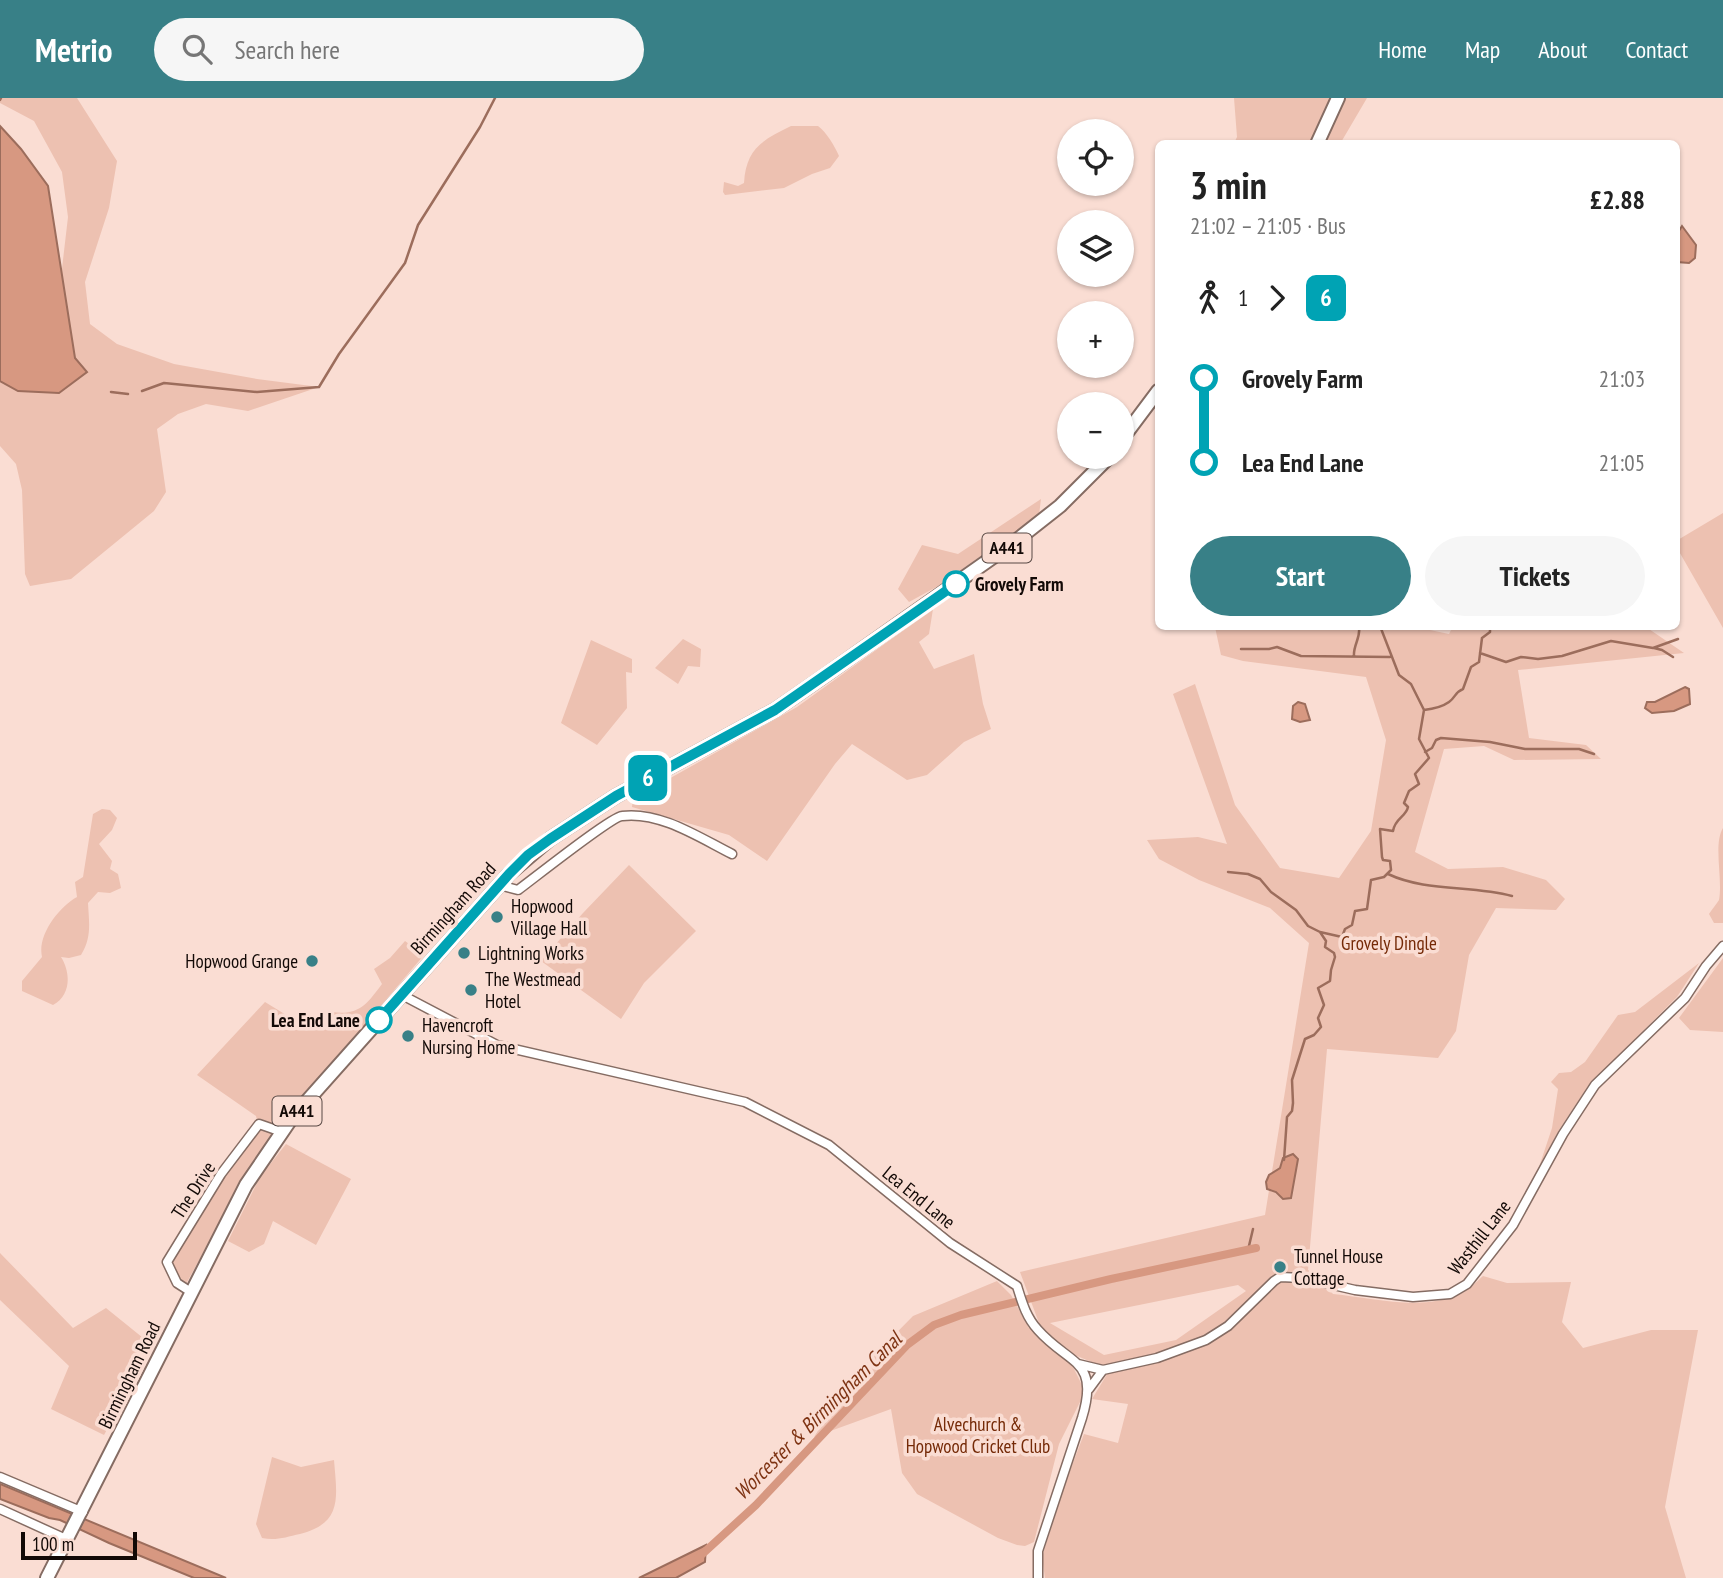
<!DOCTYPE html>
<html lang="en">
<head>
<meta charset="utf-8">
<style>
	body { margin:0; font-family:"PT Sans Narrow",sans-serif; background:#f6f6f6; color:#222; height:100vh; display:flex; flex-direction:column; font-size:26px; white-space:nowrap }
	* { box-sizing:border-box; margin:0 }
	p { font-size:23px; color:#767676 }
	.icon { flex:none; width:38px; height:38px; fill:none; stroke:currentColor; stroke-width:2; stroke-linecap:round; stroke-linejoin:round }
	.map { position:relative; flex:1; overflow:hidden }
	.drawer { position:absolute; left:1155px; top:42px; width:525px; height:490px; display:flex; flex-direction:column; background:#fff; border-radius:10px; box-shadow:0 2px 5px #0004 }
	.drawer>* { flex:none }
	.badge { padding:0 14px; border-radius:10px; font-size:24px; line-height:46px }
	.controls { position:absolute; left:1057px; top:21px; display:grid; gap:14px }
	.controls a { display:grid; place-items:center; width:77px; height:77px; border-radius:50%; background:#fff; box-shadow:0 2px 5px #0004; font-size:35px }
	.scale { position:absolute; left:21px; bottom:18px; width:116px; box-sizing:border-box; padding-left:7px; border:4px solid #120906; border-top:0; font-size:19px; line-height:24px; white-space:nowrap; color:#120906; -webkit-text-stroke:5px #faddd3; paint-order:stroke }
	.map>.badge { position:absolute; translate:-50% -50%; box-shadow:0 0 0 4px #fff }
	.legs { display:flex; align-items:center; gap:10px; height:77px; padding:0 35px; font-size:23px }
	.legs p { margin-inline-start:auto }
	.summary { display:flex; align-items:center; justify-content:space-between; height:119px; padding:0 35px }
	h1 { font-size:38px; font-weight:700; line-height:52px }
	.action { display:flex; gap:14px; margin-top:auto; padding:14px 35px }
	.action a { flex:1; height:80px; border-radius:42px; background:#388087; color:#fff; font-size:28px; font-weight:700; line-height:80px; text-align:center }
	.action a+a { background:#f6f6f6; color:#222 }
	ul { padding:0 35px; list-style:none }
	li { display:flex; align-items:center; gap:24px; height:84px; font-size:26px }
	li i { display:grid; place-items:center; width:10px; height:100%; margin:0 9px; background:currentColor }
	li i::after { content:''; width:18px; height:18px; margin:-9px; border:5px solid; border-radius:50%; background:#fff }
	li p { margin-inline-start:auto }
	li:first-child i { background:linear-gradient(#0000 50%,currentColor 0) }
	li:last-child i { background:linear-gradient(currentColor 50%,#0000 0) }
	header { display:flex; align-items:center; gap:42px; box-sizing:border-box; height:98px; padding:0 35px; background:#388087; color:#fff }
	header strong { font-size:33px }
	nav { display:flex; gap:38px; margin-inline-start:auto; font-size:24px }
	.search { width:490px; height:63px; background:#f6f6f6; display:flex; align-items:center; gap:18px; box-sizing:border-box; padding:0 24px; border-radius:38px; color:#767676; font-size:26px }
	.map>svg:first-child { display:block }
	.green { fill:#edc1b1; fill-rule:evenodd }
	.water { fill:#d79881; stroke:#9c6d5c; stroke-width:2 }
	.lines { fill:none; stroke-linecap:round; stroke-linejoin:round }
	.stream { stroke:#9c6d5c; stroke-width:2.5 }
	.canal { stroke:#d79881; stroke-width:8 }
	.minor-casing { stroke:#856c63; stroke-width:11 }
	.highway-casing { stroke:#856c63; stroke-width:16 }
	.minor { stroke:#fff; stroke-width:8 }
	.highway { stroke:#fff; stroke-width:12 }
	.line-1-casing { stroke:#fff; stroke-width:16 }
	.line-1 { stroke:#00a3b4; stroke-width:10 }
	.stop-1-dot { fill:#fff; stroke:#00a3b4; stroke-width:3.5 }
	.poi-dot { fill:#388087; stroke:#faddd3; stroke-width:2.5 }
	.labels { text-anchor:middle; stroke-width:7; stroke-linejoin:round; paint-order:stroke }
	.shield { fill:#faddd3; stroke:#584944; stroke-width:2 }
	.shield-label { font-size:18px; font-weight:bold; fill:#120906 }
	.stop-label { font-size:19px; font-weight:bold; fill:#120906; stroke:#faddd3; text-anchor:start }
	.poi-label { font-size:19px; fill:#120906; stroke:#faddd3; text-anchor:start }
	.street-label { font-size:19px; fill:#120906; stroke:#faddd3 }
	.park-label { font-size:19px; fill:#752a07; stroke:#faddd3 }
	.water-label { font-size:21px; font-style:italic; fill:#7e3313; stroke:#faddd3 }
</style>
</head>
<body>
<header>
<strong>Metrio</strong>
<div class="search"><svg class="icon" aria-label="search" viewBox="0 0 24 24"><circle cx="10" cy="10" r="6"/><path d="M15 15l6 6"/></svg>Search here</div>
<nav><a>Home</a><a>Map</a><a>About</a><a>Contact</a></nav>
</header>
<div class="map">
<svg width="1723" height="1480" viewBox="0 0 1723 1480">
	<rect width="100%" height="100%" fill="#faddd3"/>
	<path class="green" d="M0 0H77L117 63 109 110 85 184 90 226 117 246 174 266 257 281 319 289 248 313 206 306 178 316 157 331 166 394 154 413 71 481 30 488 25 476 22 392 16 366 0 348V283L18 293 75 260 61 179 68 119 62 74 34 23 0 5Z
		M1234 0H1367L1340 46 1234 45 1237 39Z
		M791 28H818C827 35 834 47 839 58L830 70 812 76 784 90 725 97 723 94 724 84 738 88 744 85C746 51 762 42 791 28Z
		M1041 401 1039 417 940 487 909 504 898 491 922 447 958 456Z
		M1723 415V530L1677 450 1676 443Z
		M933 511 929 536 919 544 934 571 974 556 983 606 991 631 964 644 927 677 907 682 852 646 835 666 767 763 729 737 632 709 633 701 797 609Z
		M1411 528 1449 536 1453 528 1646 529 1684 555 1518 572 1529 640 1586 647 1601 661 1514 662 1484 648 1444 651 1415 754 1448 771 1503 769 1546 782 1565 801 1556 812 1496 810 1469 857 1456 933 1438 960 1327 951 1308 1172 1318 1178 1333 1196C1373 1200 1424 1214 1462 1195 1470 1191 1476 1184 1483 1178L1507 1185 1571 1184 1562 1224 1583 1250 1651 1232H1698L1665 1409 1686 1480H1045L1042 1459 1066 1383 1084 1336 1118 1345 1128 1306 1092 1301 1106 1278 1099 1267 1077 1258 1071 1265 1087 1297 1080 1304 1059 1346 1034 1444 1025 1448 1017 1447 998 1440 917 1396 902 1375 891 1311 814 1339 850 1282 913 1218 997 1183 1011 1197 1029 1230 1039 1225 1020 1174 1265 1117 1309 845 1270 810 1199 782 1159 761 1147 742 1198 739 1227 746 1173 596 1195 586 1235 707 1280 770 1339 780 1371 733 1386 642 1366 579 1243 563 1221 557 1215 529ZM1238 1187 1246 1193 1176 1242 1104 1257 1050 1225Z
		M683 541 701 551 700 569 688 568 678 586 655 570Z
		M591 542 632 561V575L626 574 627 610 597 647 561 625Z
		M102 711 110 712 117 720 112 732 99 746 112 763 110 771 118 776 121 790 110 795 98 794 88 805C89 825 92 839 81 857L69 860 61 859C71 875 71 897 53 907L22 893V883L42 859C37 837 59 809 77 799L75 784 83 779 93 716Z
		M1723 730V825H1714L1709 816C1712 811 1716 807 1719 802 1723 781 1713 746 1723 730Z
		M629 767 696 833 644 885 621 921 541 863 583 815Z
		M405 843 424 857 283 1023 243 1082 186 1186 180 1182 171 1166 214 1094 259 1031 256 1018 197 977 265 904 309 931 332 914C359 918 367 906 382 886L374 871 390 860Z
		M1723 860V934L1690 932 1679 920Z
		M1699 865 1677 899 1588 988 1559 1032 1539 1069 1552 1030 1558 991 1551 984 1559 975 1571 974 1585 964 1618 917 1635 914Z
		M286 1046 351 1081 316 1147 273 1123 264 1146 249 1154 228 1143 260 1079Z
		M0 1155 73 1230 106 1210 153 1248 104 1337 51 1311 69 1268 0 1202Z
		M272 1359 301 1369 334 1362C337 1399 343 1425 300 1436 286 1439 276 1443 262 1440L256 1426Z"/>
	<path class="water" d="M0 28 21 51 48 88 75 260 87 274 59 295 18 293 0 283Z
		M1682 128 1696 147 1695 160 1689 165 1677 164V136Z
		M1685 589 1689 591 1690 606 1674 613 1652 615 1645 610 1647 604H1655Z
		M1298 604 1305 606 1310 622 1300 624 1292 621 1293 608Z
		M1293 1056 1298 1061 1291 1100 1283 1101 1276 1094 1267 1091 1266 1084 1269 1077 1280 1070 1283 1060Z
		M0 1386 226 1480H194L109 1445 60 1422 49 1420 0 1401Z
		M706 1447 705 1464 676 1480H639Z"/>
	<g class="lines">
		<path class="stream" d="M0 2 1 0
			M142 293 164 285 257 294 319 289 339 256 405 165 418 127 480 29 495 0
			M111 294 128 296
			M1380 528 1399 577 1411 586 1424 612
			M1654 550 1662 552 1673 559
			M1241 551H1269L1277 549 1301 558 1390 559
			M1480 555 1506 564 1521 559 1538 561 1562 558 1611 543 1653 550 1678 541
			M1354 558C1353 547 1361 540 1359 528
			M1425 654 1432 650 1436 642 1441 640 1490 644 1525 651H1579L1594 656
			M1228 774 1248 776 1260 781 1271 794 1296 812 1308 828 1320 834
			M1388 776C1426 794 1472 787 1512 798
			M1284 1062 1287 1019 1292 1013 1293 1005 1292 982 1305 941 1314 937 1321 929 1318 920 1324 907 1318 890 1330 883 1331 872 1335 859 1334 855 1325 849 1326 843 1320 834 1342 839 1345 831 1352 827 1355 813 1367 811 1371 782 1384 779 1391 772 1390 763 1383 762 1382 759 1380 731 1393 733C1395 720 1406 719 1408 709L1404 705 1409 693 1419 686 1415 676 1429 660 1419 641 1424 612C1433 611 1442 609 1449 604 1456 599 1455 594 1463 591L1471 569 1479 564 1482 540 1490 534V528
			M1248 1152 1253 1131"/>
		<path class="canal" d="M699 1459 756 1407 907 1247 934 1227 961 1217 1111 1181 1256 1150"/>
		<g class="minor-casing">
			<path id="minor" d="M499 787 518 792C533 781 611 719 622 718 660 713 700 740 732 756
				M402 897 497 947 745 1004 829 1047 950 1145 1017 1188C1022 1204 1026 1219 1038 1232 1069 1267 1100 1261 1082 1320L1038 1453V1480
				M191 1194 177 1185 167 1164 221 1076 259 1026 282 1034
				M1078 1266 1103 1272 1157 1260 1206 1242 1228 1228 1274 1183 1280 1179 1303 1180 1355 1192 1413 1199 1450 1196 1467 1186 1513 1127 1563 1036 1595 987 1685 900 1706 868 1723 848
				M1089 1291 1103 1272
				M0 1379 83 1414
				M0 1411 68 1442"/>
		</g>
		<g class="highway-casing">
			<path id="highway" d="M1317 46 1338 0
				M1122 341 1158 293
				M47 1480 246 1087 291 1021 509 776 550 741 616 698 775 612 827 576 1013 445 1060 408 1109 359"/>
		</g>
		<use href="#minor" class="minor"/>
		<use href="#highway" class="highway"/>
	</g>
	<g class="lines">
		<g class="line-1-casing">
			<path id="line-1" d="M379 922 509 776 528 757 550 741 616 698 775 612 956 486"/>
		</g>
		<use href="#line-1" class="line-1"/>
	</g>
	<g class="stop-1-dot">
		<circle cx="956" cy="486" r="12"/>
		<circle cx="379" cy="922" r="12"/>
	</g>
	<g class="poi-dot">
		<circle cx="497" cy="819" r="7"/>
		<circle cx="464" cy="855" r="7"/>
		<circle cx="312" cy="863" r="7"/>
		<circle cx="471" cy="892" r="7"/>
		<circle cx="408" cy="938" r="7"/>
		<circle cx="1280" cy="1169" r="7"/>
	</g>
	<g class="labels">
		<g class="shield">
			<rect x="982.5" y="435.5" width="49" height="29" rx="5"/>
			<rect x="272.5" y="998.5" width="49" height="29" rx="5"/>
		</g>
		<g class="shield-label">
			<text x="1007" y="456">A441</text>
			<text x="297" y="1019">A441</text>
		</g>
		<g class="stop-label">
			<text x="975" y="493">Grovely Farm</text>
			<text x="360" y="929" text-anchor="end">Lea End Lane</text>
		</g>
		<g class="poi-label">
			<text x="511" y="815">Hopwood<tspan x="511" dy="22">Village Hall</tspan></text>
			<text x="478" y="862">Lightning Works</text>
			<text x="298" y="870" text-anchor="end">Hopwood Grange</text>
			<text x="485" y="888">The Westmead<tspan x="485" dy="22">Hotel</tspan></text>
			<text x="422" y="934">Havencroft<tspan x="422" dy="22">Nursing Home</tspan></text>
			<text x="1294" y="1165">Tunnel House<tspan x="1294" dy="22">Cottage</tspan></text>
		</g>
		<g class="street-label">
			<text transform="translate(453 810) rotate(-48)" y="7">Birmingham Road</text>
			<text transform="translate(193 1092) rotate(-57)" y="7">The Drive</text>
			<text transform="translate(919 1099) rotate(39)" y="7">Lea End Lane</text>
			<text transform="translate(1479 1139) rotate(-52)" y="7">Wasthill Lane</text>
			<text transform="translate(129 1277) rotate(-64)" y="7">Birmingham Road</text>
		</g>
		<g class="park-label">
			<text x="1389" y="852">Grovely Dingle</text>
			<text x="978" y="1333">Alvechurch &amp;<tspan x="978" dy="22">Hopwood Cricket Club</tspan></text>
		</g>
		<g class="water-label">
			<text transform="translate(818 1318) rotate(-45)" y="7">Worcester &amp; Birmingham Canal</text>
		</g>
	</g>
</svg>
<div class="controls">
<a><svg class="icon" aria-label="locate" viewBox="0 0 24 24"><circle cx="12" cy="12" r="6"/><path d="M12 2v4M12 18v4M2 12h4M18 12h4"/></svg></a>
<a><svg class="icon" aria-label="layers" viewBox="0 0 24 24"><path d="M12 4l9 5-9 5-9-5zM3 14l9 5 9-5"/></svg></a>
<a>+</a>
<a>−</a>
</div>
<div class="scale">100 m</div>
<b class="badge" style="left:648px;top:680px;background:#00a3b4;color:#fff">6</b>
<section class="drawer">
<div class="summary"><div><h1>3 min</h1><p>21:02 – 21:05 · Bus</p></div><b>£2.88</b></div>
<div class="legs"><svg class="icon" aria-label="walk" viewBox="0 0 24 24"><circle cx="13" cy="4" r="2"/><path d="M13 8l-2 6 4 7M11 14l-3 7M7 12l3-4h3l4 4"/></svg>1<svg class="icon" aria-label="forward" viewBox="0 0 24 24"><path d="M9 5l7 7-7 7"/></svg><b class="badge" style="background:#00a3b4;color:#fff">6</b></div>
<ul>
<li><i style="color:#00a3b4"></i><b>Grovely Farm</b><p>21:03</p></li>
<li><i style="color:#00a3b4"></i><b>Lea End Lane</b><p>21:05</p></li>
</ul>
<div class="action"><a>Start</a><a>Tickets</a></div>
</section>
</div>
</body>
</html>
